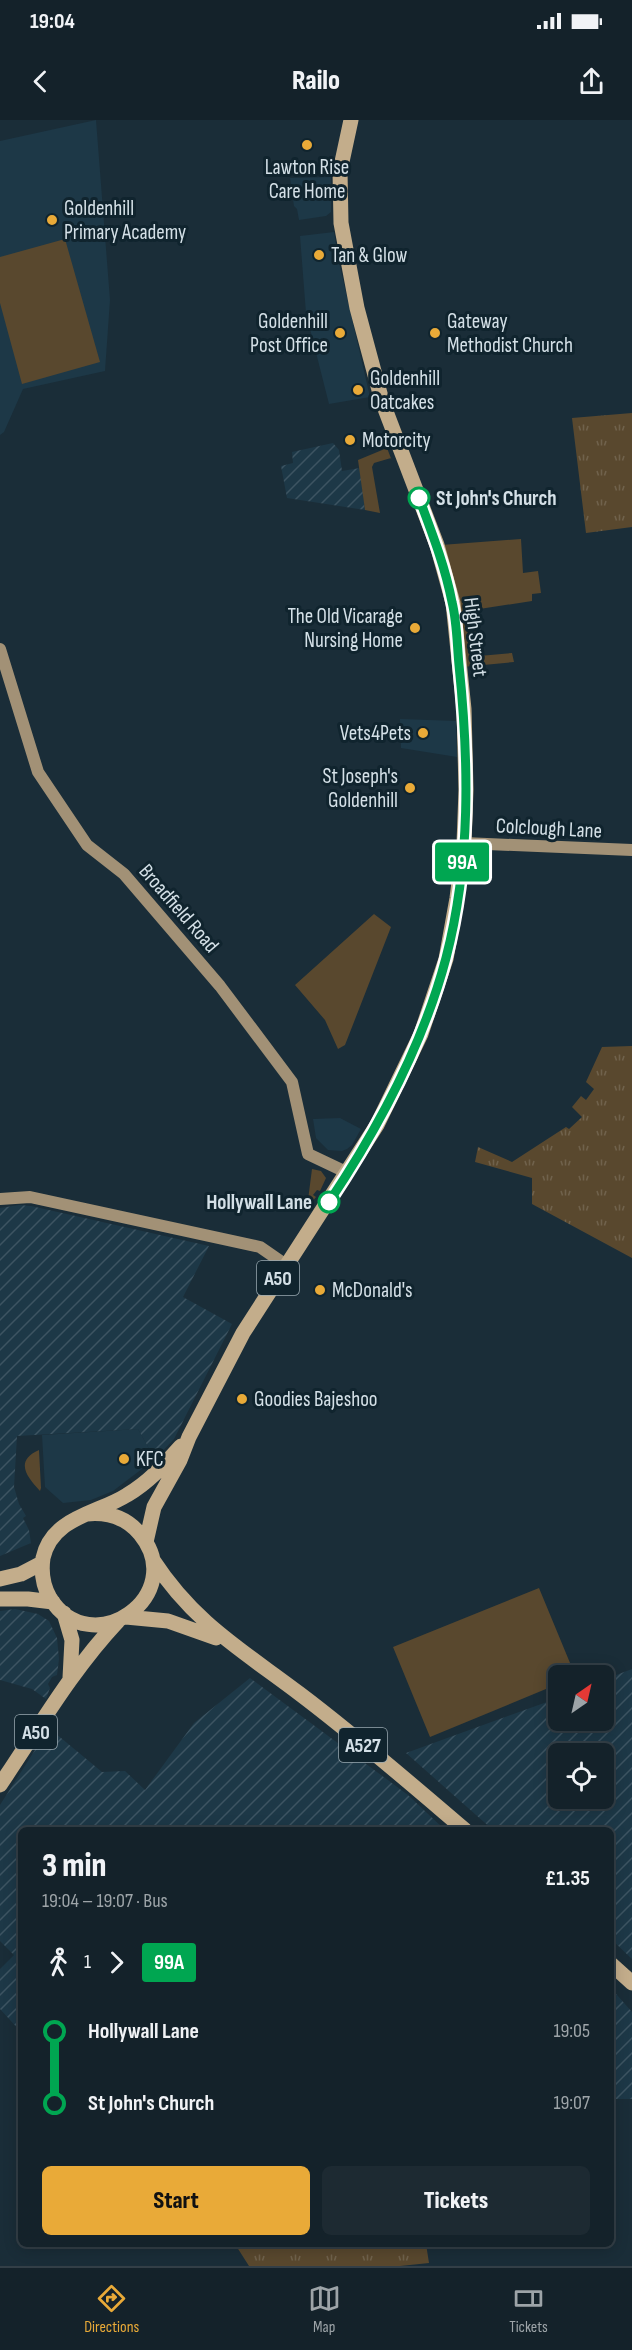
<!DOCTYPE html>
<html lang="en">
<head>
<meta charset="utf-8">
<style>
	body { margin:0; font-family:"Sofia Sans Condensed",sans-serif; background:#1d2a32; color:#f1f3f6; height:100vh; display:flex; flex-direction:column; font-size:22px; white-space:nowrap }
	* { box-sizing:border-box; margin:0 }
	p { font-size:20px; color:#9da4a8 }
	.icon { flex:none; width:33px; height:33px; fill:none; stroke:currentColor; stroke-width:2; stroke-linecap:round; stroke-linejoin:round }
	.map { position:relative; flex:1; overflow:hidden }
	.drawer { position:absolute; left:18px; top:1707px; width:596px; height:420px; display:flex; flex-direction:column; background:#14222a; border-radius:9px; box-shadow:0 3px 15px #0003,0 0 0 2px #333f47 }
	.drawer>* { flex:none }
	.badge { padding:0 12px; border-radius:4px; font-size:21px; line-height:39px }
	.needle { width:39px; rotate:34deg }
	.controls { position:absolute; left:548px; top:1545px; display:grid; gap:12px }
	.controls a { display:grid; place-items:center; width:66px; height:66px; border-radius:9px; background:#14222a; box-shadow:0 3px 15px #0003,0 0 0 2px #333f47; font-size:30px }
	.map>.badge { position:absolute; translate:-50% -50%; box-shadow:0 0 0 3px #fff }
	.legs { display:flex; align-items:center; gap:9px; height:66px; padding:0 24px; font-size:20px }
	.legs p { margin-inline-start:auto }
	.head { display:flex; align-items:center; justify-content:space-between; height:102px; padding:0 24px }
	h1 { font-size:33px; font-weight:800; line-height:45px }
	.cta { display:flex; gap:12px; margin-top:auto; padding:12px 24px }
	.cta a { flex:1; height:69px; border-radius:9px; background:#e9aa38; color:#111; font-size:24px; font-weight:800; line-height:69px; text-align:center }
	.cta a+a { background:#1d2a32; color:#f1f3f6 }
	ul { padding:0 24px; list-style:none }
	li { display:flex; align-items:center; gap:21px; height:72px; font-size:22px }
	li i { display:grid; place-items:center; width:9px; height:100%; margin:0 8px; background:currentColor }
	li i::after { content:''; width:15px; height:15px; margin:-8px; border:4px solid; border-radius:50%; background:#14222a }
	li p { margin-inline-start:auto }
	li:first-child i { background:linear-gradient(#0000 50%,currentColor 0) }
	li:last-child i { background:linear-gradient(currentColor 50%,#0000 0) }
	.status { display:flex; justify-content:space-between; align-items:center; height:42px; padding:0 30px; background:#14222a; direction:ltr }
	.status svg { height:16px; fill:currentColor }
	header { display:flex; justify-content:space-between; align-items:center; height:78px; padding:0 24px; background:#14222a; font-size:27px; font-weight:800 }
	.tab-bar { display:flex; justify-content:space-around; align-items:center; height:84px; border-top:2px solid #333f47; background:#14222a; font-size:16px; color:#9da4a8 }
	.tab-bar a { display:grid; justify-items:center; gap:3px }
	.tab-bar .active { color:#e9aa38 }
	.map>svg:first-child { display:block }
	.built { fill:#1d3847 }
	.industrial { fill:url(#industrial-furrows); fill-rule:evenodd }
	.grass { fill:#59482e }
	.park { fill:url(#park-tufts) }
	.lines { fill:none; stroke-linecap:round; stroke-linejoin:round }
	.secondary { stroke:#a29176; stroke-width:12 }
	.primary { stroke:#c3ad8b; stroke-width:15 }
	.line-1-casing { stroke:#fff; stroke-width:14 }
	.line-1 { stroke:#00a651; stroke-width:9 }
	.poi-dot { fill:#e9aa38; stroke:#10242e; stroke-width:2 }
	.stop-1-dot { fill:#fff; stroke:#00a651; stroke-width:3 }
	.labels { text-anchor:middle; stroke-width:6; stroke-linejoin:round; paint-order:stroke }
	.shield { fill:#10242e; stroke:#99a8b0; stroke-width:1.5 }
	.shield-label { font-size:20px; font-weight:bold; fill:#d4e0e7 }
	.poi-label { font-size:21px; fill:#d4e0e7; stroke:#10242e; text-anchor:start }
	.stop-label { font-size:21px; font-weight:bold; fill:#d4e0e7; stroke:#10242e; text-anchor:start }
	.street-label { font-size:21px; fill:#d4e0e7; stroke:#10242e }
</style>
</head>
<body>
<div class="status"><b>19:04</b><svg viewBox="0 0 49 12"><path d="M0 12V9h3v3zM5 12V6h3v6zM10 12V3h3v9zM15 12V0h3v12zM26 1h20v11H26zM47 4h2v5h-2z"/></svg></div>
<header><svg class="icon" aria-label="back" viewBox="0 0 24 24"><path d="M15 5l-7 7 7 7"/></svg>Railo<svg class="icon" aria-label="share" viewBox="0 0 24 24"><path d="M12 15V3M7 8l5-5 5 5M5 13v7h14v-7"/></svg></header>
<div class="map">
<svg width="632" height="2146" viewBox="0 0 632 2146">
	<defs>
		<pattern id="industrial-furrows" width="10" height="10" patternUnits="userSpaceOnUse" patternTransform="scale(1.5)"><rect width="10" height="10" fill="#1d3847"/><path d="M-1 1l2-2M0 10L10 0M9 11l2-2" fill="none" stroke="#3d5462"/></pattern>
		<pattern id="park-tufts" width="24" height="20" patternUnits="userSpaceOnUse" patternTransform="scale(1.5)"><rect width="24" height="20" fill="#59482e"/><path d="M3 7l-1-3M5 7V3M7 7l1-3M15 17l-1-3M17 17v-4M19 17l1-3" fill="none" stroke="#70624c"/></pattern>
	</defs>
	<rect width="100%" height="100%" fill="#1a2d38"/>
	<path class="built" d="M96 0 110 180 105 251 23 269 4 312 0 315V21Z
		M331 57V92L326 96 299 100 297 89 294 86 290 58Z
		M334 112 338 138 370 277 329 284 306 193 300 116Z
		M400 599 456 601 457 637 401 628Z
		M340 998 361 1009 352 1025 347 1029 342 1031 328 1030 316 1018 313 999Z
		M138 1309 155 1339 113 1371 91 1380 63 1383 45 1367 42 1315Z"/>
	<path class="industrial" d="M333 323 339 330 342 351 360 348 365 390 287 378 281 346 293 343 292 332Z
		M19 1085 31 1086 209 1126 183 1177 232 1204 174 1319 155 1339 138 1309 17 1316 14 1367 19 1384 26 1396 23 1398 29 1410 31 1423 0 1436V1088Z
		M15 1489 38 1494 49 1501 57 1518 59 1539 57 1555 52 1557 48 1564 50 1568 46 1579 32 1569 0 1560V1491Z
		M632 1549V1839L611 1819 610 1710H493L406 1633 558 1578V1600H603V1560ZM558 1634H603V1678H558Z
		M250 1558 408 1675 445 1710H21V1912L0 1889V1849L14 1835 0 1821V1685L49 1608 102 1652 125 1651 145 1670 194 1603Z
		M610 1867 632 1892V1979H611Z"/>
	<path class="grass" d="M65 119 100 242 22 264 0 183V137Z
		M387 328 392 341 391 338 374 343 372 347 380 393 365 390 358 340Z
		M521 419 523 453 538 451 541 473 532 474V481L473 490 479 536 512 533 514 542 462 547 441 425Z
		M374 794 391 807 345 925 338 929 325 900 295 865Z
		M312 1049 321 1051 326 1058 320 1071 317 1070 313 1075 316 1077 312 1082 308 1080Z
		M39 1330 41 1368 40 1371C27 1357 14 1341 39 1330Z
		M539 1468 575 1555 558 1556V1564L430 1617 393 1527Z"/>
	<path class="park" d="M632 293V407L586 413 572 298Z
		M632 926V1138L532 1084V1058L475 1042 478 1027 512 1042 566 1007 569 1009 582 997 572 987 581 976 586 980 594 969 586 962 602 927Z
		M235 2124H426L429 2143 400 2146H249Z"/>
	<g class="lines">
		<path class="secondary" d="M0 529 38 652 87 725 124 754 220 866 292 962 308 1034 348 1053
			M464 723 632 730
			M0 1079 30 1077 260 1127 286 1145"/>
		<path class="primary" d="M87 1394C108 1392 126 1397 140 1414 190 1475 91 1544 50 1478 43 1466 41 1452 43 1438 52 1397 97 1394 127 1375 149 1362 164 1345 181 1326
			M146 1422 154 1387 180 1340 189 1317 243 1213 377 1005 421 914 446 839 457 778 464 723 466 670 464 589 453 483 437 425 382 281 357 188 341 103 340 51 351 0
			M153 1440C194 1503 242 1530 300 1574 357 1617 411 1664 465 1710
			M0 1459 21 1454 42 1443
			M0 1479H28L53 1482
			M64 1493 72 1520 70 1558
			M126 1497 168 1501 216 1518
			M0 1665C38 1609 71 1551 118 1501
			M610 1843 632 1863"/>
	</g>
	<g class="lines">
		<g class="line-1-casing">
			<path id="line-1" d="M329 1082C379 1007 423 925 446 838 471 742 469 642 459 545 457 524 457 502 452 482 445 446 432 413 419 378"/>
		</g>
		<use href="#line-1" class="line-1"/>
	</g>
	<g class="poi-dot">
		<circle cx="307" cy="25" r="6"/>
		<circle cx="52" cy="100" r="6"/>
		<circle cx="319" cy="135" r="6"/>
		<circle cx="340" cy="213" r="6"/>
		<circle cx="435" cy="213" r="6"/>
		<circle cx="358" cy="270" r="6"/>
		<circle cx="350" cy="320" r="6"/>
		<circle cx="415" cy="508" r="6"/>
		<circle cx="423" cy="613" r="6"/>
		<circle cx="410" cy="668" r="6"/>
		<circle cx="320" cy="1170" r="6"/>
		<circle cx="242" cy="1279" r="6"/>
		<circle cx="124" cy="1339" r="6"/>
	</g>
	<g class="stop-1-dot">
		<circle cx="419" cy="378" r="10"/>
		<circle cx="329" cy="1082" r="10"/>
	</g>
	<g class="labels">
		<g class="shield">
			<rect x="257" y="1141" width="42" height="34" rx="4.5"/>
			<rect x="15" y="1595" width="42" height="34" rx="4.5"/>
			<rect x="339" y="1608" width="48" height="34" rx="4.5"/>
		</g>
		<g class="shield-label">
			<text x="278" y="1165">A50</text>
			<text x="36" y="1619">A50</text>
			<text x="363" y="1632">A527</text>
		</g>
		<g class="poi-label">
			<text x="307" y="54" text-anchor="middle">Lawton Rise<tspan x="307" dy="24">Care Home</tspan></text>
			<text x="64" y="95">Goldenhill<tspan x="64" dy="24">Primary Academy</tspan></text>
			<text x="331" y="142">Tan &amp; Glow</text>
			<text x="328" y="208" text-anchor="end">Goldenhill<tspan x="328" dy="24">Post Office</tspan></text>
			<text x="447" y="208">Gateway<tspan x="447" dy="24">Methodist Church</tspan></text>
			<text x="370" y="265">Goldenhill<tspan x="370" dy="24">Oatcakes</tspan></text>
			<text x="362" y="327">Motorcity</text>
			<text x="403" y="503" text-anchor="end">The Old Vicarage<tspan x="403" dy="24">Nursing Home</tspan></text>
			<text x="411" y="620" text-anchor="end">Vets4Pets</text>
			<text x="398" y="663" text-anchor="end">St Joseph's<tspan x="398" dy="24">Goldenhill</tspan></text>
			<text x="332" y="1177">McDonald's</text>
			<text x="254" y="1286">Goodies Bajeshoo</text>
			<text x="136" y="1346">KFC</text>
		</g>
		<g class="stop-label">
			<text x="436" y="385">St John's Church</text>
			<text x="312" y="1089" text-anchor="end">Hollywall Lane</text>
		</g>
		<g class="street-label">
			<text transform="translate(476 517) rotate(83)" y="7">High Street</text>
			<text transform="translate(549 708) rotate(3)" y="7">Colclough Lane</text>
			<text transform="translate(179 788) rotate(49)" y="7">Broadfield Road</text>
		</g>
	</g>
</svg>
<div class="controls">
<a><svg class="needle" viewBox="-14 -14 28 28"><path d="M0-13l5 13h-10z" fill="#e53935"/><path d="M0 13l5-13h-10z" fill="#9da4a8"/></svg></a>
<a><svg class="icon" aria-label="locate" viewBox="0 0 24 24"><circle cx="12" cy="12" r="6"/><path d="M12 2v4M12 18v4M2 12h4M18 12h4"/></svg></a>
</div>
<b class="badge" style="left:462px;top:742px;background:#00a651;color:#fff">99A</b>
<section class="drawer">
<div class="head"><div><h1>3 min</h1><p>19:04 – 19:07 · Bus</p></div><b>£1.35</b></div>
<div class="legs"><svg class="icon" aria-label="walk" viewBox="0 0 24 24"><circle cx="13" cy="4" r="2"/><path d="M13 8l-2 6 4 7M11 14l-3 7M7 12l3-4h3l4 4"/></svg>1<svg class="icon" aria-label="forward" viewBox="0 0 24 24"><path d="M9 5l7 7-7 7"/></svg><b class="badge" style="background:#00a651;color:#fff">99A</b></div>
<ul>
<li><i style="color:#00a651"></i><b>Hollywall Lane</b><p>19:05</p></li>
<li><i style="color:#00a651"></i><b>St John's Church</b><p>19:07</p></li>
</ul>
<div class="cta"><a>Start</a><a>Tickets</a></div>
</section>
</div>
<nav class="tab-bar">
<a class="active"><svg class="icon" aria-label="directions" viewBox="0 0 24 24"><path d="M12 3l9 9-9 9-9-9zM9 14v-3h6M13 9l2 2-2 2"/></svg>Directions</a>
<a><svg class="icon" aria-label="map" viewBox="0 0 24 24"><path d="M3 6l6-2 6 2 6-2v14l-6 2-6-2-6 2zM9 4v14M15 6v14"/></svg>Map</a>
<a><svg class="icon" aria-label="tickets" viewBox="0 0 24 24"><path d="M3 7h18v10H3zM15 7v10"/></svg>Tickets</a>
</nav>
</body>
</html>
